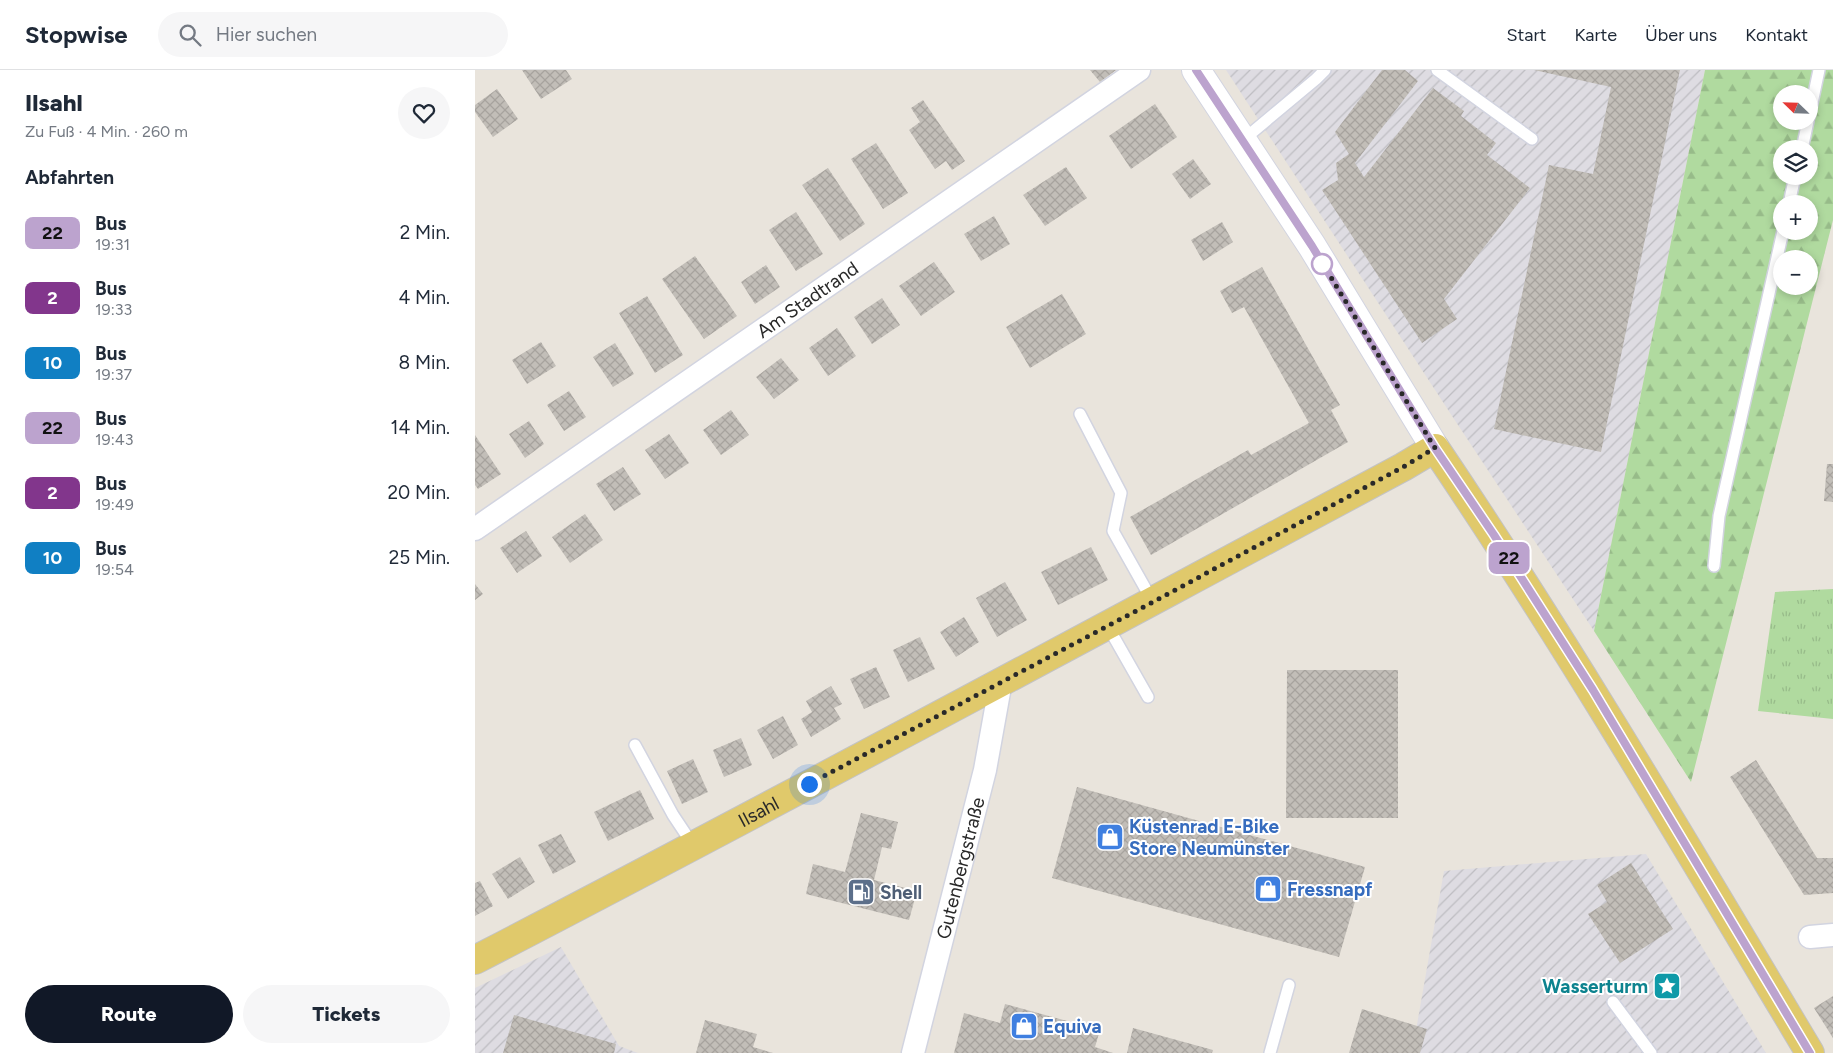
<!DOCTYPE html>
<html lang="de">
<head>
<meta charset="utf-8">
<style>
	body { margin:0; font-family:Figtree,sans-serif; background:#f6f6f7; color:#1f2937; height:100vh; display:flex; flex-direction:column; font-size:19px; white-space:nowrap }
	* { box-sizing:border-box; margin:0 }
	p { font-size:16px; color:#747a83 }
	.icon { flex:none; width:28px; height:28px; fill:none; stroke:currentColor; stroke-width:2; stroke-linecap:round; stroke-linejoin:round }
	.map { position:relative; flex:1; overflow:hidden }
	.side { display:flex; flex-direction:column; background:#fff; width:475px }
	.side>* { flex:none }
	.badge { padding:0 10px; border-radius:8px; font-size:18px; line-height:32px }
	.needle { width:32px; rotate:293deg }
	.buttons { position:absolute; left:1298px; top:15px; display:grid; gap:10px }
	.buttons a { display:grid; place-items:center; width:45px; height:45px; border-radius:50%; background:#fff; box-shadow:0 2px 8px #0003; font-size:25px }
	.you { position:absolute; width:25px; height:25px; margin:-12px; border:4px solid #fff; border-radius:50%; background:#1a73e8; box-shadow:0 0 0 8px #1a73e833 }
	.map>.badge { position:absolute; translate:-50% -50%; box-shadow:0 0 0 2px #fff }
	h2 { padding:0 25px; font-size:19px; line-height:45px }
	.round { display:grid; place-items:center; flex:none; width:52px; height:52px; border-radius:26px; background:#f6f6f7 }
	.headline { display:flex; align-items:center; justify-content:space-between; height:85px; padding:0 25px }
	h1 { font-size:24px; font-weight:800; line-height:38px }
	.button { display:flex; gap:10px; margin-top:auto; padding:10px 25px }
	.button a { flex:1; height:58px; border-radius:30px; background:#111827; color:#fff; font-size:20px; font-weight:800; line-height:58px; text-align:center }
	.button a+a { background:#f6f6f7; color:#1f2937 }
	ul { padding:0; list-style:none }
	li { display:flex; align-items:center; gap:15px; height:65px; padding:0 25px }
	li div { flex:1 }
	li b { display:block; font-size:19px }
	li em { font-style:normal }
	li .badge { min-width:55px; font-weight:700; text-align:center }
	header { display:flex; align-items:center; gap:30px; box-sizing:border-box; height:70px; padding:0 25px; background:#fff; border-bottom:1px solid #e0e1e3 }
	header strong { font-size:24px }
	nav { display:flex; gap:28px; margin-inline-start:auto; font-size:18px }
	.search { width:350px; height:45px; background:#f6f6f7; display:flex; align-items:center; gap:12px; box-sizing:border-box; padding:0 18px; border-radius:28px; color:#747a83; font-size:19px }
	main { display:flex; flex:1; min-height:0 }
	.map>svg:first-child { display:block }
	.industrial { fill:url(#industrial-furrows) }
	.forest { fill:url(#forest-firs); fill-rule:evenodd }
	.park { fill:url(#park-tufts) }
	.building { fill:url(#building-cross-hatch) }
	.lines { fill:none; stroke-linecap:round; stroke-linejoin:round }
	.lane-casing { stroke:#d2d4e0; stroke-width:14 }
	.street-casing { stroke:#d2d4e0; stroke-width:25 }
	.secondary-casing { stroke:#d2d4e0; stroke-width:30 }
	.primary-casing { stroke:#c3c3c3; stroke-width:30 }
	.lane { stroke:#fff; stroke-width:11 }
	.street { stroke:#fff; stroke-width:22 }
	.secondary { stroke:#fff; stroke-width:28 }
	.primary { stroke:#e0c96b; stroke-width:28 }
	.line-casing { stroke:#fff; stroke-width:11 }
	.line { stroke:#bca3ce; stroke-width:8 }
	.walk { stroke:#292929; stroke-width:5; stroke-dasharray:0 9 }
	.stop-dot { fill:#fff; stroke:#bca3ce; stroke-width:2.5 }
	.labels { text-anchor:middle; stroke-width:4; stroke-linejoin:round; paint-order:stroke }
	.street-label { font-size:19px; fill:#292929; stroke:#fff }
	.shop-label { font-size:19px; font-weight:bold; fill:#366cbe; stroke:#fff; text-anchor:start }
	.service-label { font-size:19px; font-weight:bold; fill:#4e5e75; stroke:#fff; text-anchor:start }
	.culture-label { font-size:19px; font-weight:bold; fill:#0d838f; stroke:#fff; text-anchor:end }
</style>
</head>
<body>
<header>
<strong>Stopwise</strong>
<div class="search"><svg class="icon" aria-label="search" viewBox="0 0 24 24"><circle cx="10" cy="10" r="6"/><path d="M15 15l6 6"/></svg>Hier suchen</div>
<nav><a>Start</a><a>Karte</a><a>Über uns</a><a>Kontakt</a></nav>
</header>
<main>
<section class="side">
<div class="headline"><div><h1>Ilsahl</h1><p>Zu Fuß · 4 Min. · 260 m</p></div><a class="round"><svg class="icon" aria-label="heart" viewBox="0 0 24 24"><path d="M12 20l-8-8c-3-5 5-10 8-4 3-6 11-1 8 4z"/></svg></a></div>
<h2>Abfahrten</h2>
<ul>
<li><span class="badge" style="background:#bca3ce;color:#111">22</span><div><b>Bus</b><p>19:31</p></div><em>2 Min.</em></li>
<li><span class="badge" style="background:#82368c;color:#fff">2</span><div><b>Bus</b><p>19:33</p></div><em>4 Min.</em></li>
<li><span class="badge" style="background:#107fc3;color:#fff">10</span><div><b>Bus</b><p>19:37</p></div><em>8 Min.</em></li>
<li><span class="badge" style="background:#bca3ce;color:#111">22</span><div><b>Bus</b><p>19:43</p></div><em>14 Min.</em></li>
<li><span class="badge" style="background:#82368c;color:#fff">2</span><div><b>Bus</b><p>19:49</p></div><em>20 Min.</em></li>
<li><span class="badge" style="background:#107fc3;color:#fff">10</span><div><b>Bus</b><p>19:54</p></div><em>25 Min.</em></li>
</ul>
<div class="button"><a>Route</a><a>Tickets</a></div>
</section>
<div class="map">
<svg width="1358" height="983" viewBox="0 0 1358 983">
	<defs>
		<pattern id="industrial-furrows" width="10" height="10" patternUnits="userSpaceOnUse" patternTransform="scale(1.25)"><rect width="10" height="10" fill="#dedce2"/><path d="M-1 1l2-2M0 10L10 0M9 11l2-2" fill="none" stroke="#bebdc2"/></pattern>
		<pattern id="forest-firs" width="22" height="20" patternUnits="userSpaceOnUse" patternTransform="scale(1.25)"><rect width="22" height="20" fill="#b0da9f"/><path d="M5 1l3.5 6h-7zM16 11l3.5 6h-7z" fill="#97bb89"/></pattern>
		<pattern id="park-tufts" width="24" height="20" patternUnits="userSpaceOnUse" patternTransform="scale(1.25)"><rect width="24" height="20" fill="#b0da9f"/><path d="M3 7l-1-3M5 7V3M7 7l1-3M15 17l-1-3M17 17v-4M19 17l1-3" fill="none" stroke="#97bb89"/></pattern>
		<pattern id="building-cross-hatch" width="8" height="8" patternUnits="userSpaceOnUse" patternTransform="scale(1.25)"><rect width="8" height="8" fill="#c2beb8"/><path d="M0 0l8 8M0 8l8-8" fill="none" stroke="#a7a39e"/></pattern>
	</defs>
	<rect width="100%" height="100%" fill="#e9e4dc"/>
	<path class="industrial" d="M751 0H1230L1119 561 979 349Z
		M1171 784 1291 983H937L969 801Z
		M86 877 144 976 163 983H0V918Z"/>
	<path class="forest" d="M1230 0H1358V150L1216 712 1119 561ZM1306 24H1334V51H1306ZM1306 79H1334V106H1306ZM1306 134H1334V161H1306ZM1306 189H1334V216H1306Z"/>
	<path class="park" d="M1358 519V649L1283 641 1300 522Z"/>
	<path class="building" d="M47 0H91L97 9 66 29Z
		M615 0H641L625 12Z
		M907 0H930L943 11 880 93 889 107 958 18 989 41 986 46 1021 73 1012 85 1055 118 969 229 982 249 947 273 847 120 863 110 861 93 874 84 860 62Z
		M1059 0H1205L1126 382 1019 359 1074 95 1118 104 1136 17Z
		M22 19 43 49 18 67 0 42V35Z
		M448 30 490 91 477 100 471 91 460 99 434 60 445 52 436 38Z
		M680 34 702 67 656 99 634 66Z
		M401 73 433 123 408 139 376 89Z
		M718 89 736 114 715 129 697 104Z
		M591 97 612 128 570 156 548 125Z
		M353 98 390 154 365 171 327 115Z
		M321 142 348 184 321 201 294 160Z
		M519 146 535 174 506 191 489 164Z
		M747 152 758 172 728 191 716 170Z
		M220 186 262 246 229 269 187 209Z
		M459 192 480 222 446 246 424 216Z
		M291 195 305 217 280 234 266 212Z
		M787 197 865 335 856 340 873 372 676 485 655 447 773 380 776 385 834 353 769 237 757 243 745 221Z
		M587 224 611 264 555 298 531 257Z
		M172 226 208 285 180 303 144 243Z
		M407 228 425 255 397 274 379 247Z
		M362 258 381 286 353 306 334 278Z
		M66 272 81 296 52 314 37 290Z
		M140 273 159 304 138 317 118 287Z
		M306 288 324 310 299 329 281 307Z
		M94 321 111 347 89 361 72 335Z
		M256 340 274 365 246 385 228 360Z
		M54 351 69 374 50 388 34 364Z
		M194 364 214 393 190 409 170 380Z
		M0 365 26 404 3 419 0 415Z
		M1352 394H1358V432L1349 431Z
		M148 397 166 424 139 441 121 414Z
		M110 444 128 470 95 493 77 467Z
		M51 461 67 486 42 503 25 478Z
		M616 477 633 510 583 535 566 502Z
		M530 512 552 550 522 567 501 528Z
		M0 514 8 524 0 530Z
		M489 547 504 572 481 587 465 562Z
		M445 567 460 599 433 612 418 580Z
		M401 597 415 627 389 639 375 609Z
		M812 600H923V748H811Z
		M356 616 367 634 359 638 366 649 336 667 326 649 337 642 331 631Z
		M308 646 323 675 298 689 282 660Z
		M266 668 277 695 249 707 238 680Z
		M218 689 233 722 207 734 192 701Z
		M1281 690 1342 788H1358V823L1329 825 1255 707Z
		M602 717 890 797 864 887 577 808Z
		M165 720 179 749 133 771 119 742Z
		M386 743 423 752 416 779 407 777 399 810 442 821 434 850 331 824 338 794 370 802Z
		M86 764 101 792 78 804 63 775Z
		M45 787 60 812 33 829 17 804Z
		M1156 793 1198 859 1145 893 1113 844 1132 832 1122 815Z
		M5 811 18 836 0 846V813Z
		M1358 926V968L1339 938Z
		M530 934 625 960 620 977 638 983H479L489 943 525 953Z
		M887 939 952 959 945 983H874Z
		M39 945 141 974 139 983H28Z
		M230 950 282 964 278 977 298 983H221Z
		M658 958 738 980 737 983H652Z"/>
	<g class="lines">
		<g class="lane-casing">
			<path id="lane" d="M962 0 1057 69
				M1334 47 1344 0
				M768 70 841 9 850 0
				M1327 79 1333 51
				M1314 134 1320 106
				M605 344 646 423 638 461 678 532
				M1239 496 1244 446 1308 161
				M632 555 673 627
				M160 675 198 745 218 775
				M1138 932 1176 983
				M795 983 814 915"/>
		</g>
		<g class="street-casing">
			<g id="street">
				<path id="s1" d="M0 459 664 0"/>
				<path d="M1335 867 1358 865"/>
				<path id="s2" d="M438 983 510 700 526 611"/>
			</g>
		</g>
		<g class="secondary-casing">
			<path id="secondary" d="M721 0 837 176 960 378"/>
		</g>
		<g class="primary-casing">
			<g id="primary">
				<path id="s3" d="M0 890C311 729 619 562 928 397L960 378C1093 575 1213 779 1335 983"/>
			</g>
		</g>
		<use href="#lane" class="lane"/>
		<use href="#street" class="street"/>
		<use href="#secondary" class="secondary"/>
		<use href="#primary" class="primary"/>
	</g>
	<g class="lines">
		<g class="line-casing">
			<path id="line" d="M721 0 837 176 960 378 1019 465 1118 620 1335 983"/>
		</g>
		<use href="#line" class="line"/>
		<path class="walk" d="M334 714 678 532 928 397 960 378 846 191 847 194"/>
	</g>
	<defs>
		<g id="shop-square" transform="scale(1.4375)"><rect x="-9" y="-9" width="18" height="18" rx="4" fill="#3f7fe0" stroke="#fff"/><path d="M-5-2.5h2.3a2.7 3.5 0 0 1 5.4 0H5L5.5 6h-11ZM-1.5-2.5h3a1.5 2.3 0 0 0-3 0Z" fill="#fff"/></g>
		<g id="fuel-square" transform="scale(1.4375)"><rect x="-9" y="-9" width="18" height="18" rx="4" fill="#5c6f8a" stroke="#fff"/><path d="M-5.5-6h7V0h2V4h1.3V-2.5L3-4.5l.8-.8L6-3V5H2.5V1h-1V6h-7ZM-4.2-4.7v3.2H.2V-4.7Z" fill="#fff"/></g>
		<g id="sight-square" transform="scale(1.4375)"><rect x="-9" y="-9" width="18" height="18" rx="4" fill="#0f9aa8" stroke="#fff"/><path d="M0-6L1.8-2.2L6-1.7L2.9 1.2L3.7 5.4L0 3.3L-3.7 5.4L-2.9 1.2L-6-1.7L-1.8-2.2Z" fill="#fff"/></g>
	</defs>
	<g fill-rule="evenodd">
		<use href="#shop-square" x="635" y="767"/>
		<use href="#shop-square" x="793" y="819"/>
		<use href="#fuel-square" x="386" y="822"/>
		<use href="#sight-square" x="1192" y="916"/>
		<use href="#shop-square" x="549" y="956"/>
	</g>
	<circle class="stop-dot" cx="847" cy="194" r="10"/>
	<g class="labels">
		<g class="street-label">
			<text dy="7" stroke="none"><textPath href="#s1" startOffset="404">Am Stadtrand</textPath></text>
			<text dy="7" stroke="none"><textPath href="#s3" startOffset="320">Ilsahl</textPath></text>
			<text dy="7" stroke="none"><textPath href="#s2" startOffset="191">Gutenbergstraße</textPath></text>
		</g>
		<g class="shop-label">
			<text x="654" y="763">Küstenrad E-Bike<tspan x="654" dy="22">Store Neumünster</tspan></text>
			<text x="812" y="826">Fressnapf</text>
			<text x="568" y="963">Equiva</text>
		</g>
		<g class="service-label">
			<text x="405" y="829">Shell</text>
		</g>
		<g class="culture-label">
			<text x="1173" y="923">Wasserturm</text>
		</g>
	</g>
</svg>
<div class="buttons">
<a><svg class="needle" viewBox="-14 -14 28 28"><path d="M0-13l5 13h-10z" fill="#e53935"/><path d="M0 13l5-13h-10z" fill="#747a83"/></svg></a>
<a><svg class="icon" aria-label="layers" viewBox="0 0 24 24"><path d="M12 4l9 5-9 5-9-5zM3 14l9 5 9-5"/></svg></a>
<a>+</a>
<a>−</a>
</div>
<div class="you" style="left:334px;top:714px"></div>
<b class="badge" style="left:1034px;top:488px;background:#bca3ce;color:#111">22</b>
</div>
</main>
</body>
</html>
